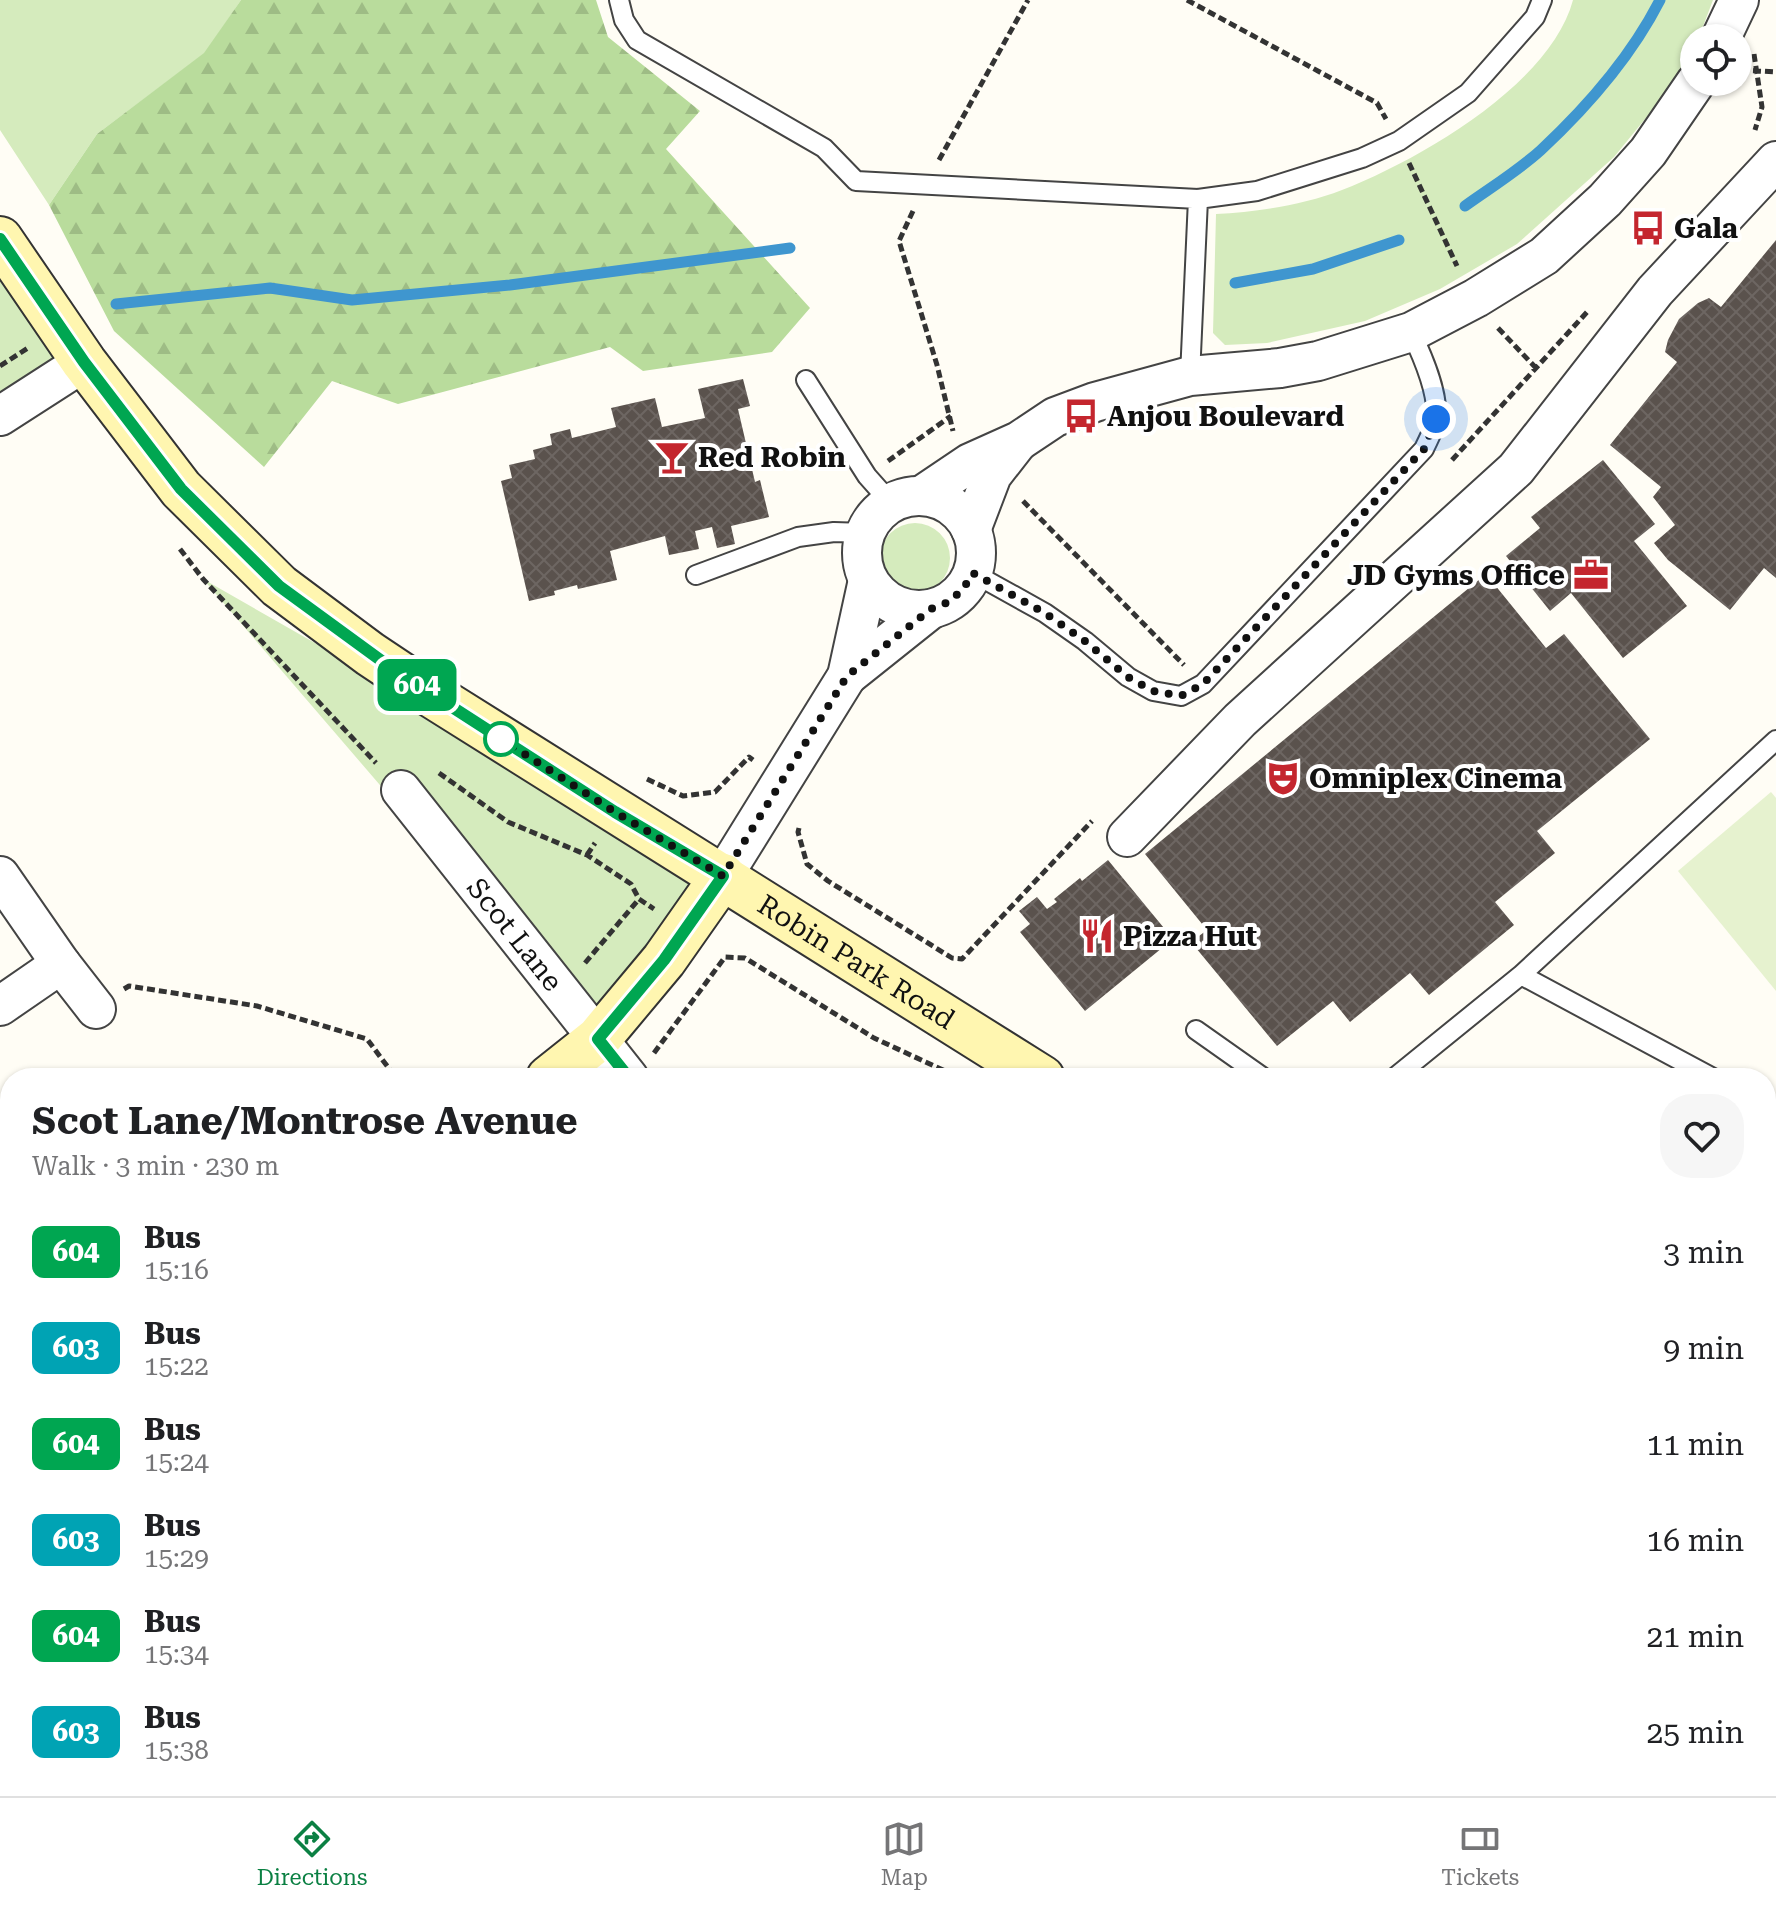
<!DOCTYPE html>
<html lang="en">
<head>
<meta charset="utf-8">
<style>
	body { margin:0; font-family:"Roboto Serif",serif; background:#f6f6f6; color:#202124; height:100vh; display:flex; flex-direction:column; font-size:30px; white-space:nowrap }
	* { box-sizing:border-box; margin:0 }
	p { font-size:26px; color:#757577 }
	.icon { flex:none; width:44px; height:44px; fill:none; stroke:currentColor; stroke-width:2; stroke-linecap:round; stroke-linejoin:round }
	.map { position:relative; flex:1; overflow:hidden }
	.drawer { position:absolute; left:0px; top:1068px; width:1776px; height:728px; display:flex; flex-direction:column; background:#fff; border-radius:32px 32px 0 0; box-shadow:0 2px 6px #0004 }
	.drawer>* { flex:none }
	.badge { padding:0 16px; border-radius:12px; font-size:28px; line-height:52px }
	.tools { position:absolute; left:1680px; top:24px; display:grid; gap:16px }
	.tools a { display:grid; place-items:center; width:72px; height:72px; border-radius:50%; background:#fff; box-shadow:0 2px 6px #0004; font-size:40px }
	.you { position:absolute; width:40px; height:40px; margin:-20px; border:6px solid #fff; border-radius:50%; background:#1a73e8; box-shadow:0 0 0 12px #1a73e833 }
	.map>.badge { position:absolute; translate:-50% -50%; box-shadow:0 0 0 4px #fff }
	.round { display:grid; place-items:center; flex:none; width:84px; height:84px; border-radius:32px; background:#f6f6f6 }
	.head { display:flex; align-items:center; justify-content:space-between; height:136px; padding:0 32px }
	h1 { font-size:38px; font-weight:700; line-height:60px }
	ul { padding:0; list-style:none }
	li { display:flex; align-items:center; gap:24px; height:96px; padding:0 32px }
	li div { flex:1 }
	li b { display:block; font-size:30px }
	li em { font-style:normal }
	li .badge { min-width:88px; font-weight:700; text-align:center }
	.dock { display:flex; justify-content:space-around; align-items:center; height:112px; border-top:2px solid #e0e0e0; background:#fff; font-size:22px; color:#757577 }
	.dock a { display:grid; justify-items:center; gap:4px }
	.dock .active { color:#0b8043 }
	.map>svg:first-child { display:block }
	.green { fill:#d5ebbd }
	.forest { fill:url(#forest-firs) }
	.pitch { fill:#e6f2cf }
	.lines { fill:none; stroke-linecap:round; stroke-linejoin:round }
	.stream { stroke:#3f96cf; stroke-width:11 }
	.building { fill:url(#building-cross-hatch) }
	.lane-casing { stroke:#444; stroke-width:22 }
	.street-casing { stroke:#444; stroke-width:42 }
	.secondary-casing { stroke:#333; stroke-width:48 }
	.path { stroke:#333; stroke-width:5; stroke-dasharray:8 4; stroke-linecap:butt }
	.lane { stroke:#fff; stroke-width:18 }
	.street { stroke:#fff; stroke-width:38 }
	.secondary { stroke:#fff6b0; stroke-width:44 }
	.line-casing { stroke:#fff; stroke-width:18 }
	.line { stroke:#00a651; stroke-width:12 }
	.walk { stroke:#111; stroke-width:8; stroke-dasharray:0 14.4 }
	.stop-dot { fill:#fff; stroke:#00a651; stroke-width:4 }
	.labels { text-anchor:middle; stroke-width:8; stroke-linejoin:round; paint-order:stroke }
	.poi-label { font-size:28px; font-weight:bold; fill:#111; stroke:#fff; text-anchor:start }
	.street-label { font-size:28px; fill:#111; stroke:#fff }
</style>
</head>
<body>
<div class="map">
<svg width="1776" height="1796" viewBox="0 0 1776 1796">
	<defs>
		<pattern id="forest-firs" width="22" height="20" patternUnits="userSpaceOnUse" patternTransform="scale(2)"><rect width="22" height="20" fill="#b9dc9c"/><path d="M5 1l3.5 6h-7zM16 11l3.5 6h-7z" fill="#9ebc85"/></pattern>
		<pattern id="building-cross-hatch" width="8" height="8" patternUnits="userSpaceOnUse" patternTransform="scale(2)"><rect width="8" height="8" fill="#5a524d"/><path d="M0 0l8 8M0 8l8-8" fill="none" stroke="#6d6662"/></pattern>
	</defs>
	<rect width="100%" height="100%" fill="#fffdf5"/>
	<path class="green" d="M0 0H241L205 53 97 134 49 205 0 130Z
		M1573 0H1713L1699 37 1694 38V45L1672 86 1614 157 1517 244 1440 289 1365 321 1267 343 1225 345 1213 333 1216 214C1258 212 1303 205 1342 190 1419 160 1551 84 1573 0Z
		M0 252 84 362 0 416Z
		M880 558a35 35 0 1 1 70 0a35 35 0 1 1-70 0Z
		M203 579 723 876 598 1039Z
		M1026 1786H1166L1178 1796H1012Z"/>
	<path class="forest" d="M241 0H596L608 37 700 111 666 149 810 308 772 352 643 371 610 347 398 404 332 381 264 467 114 331 49 205 97 134 204 53Z"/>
	<path class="pitch" d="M1771 792 1776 798V991L1678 871Z"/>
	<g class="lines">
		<path class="stream" d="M1465 206C1490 188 1518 171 1541 150 1587 107 1631 57 1660 0
			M1235 283 1313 269 1399 240
			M116 304 270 288 352 300 510 285 790 248"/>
	</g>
	<path class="building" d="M1776 240V578L1764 568 1730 610 1668 560 1654 543 1675 525 1653 497 1661 487 1610 445 1677 362 1665 352 1668 340 1679 319 1698 303 1709 298 1721 307Z
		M743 379 750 406 738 409 755 482 760 480 769 517 731 526 735 544 717 548 712 527 695 531 699 549 669 555 665 536 610 551 617 580 578 589 577 585 554 591 555 595 529 601 501 481 512 478 509 465 535 459 533 450 552 445 550 434 570 429 572 438 616 427 611 408 655 398 662 427 705 418 698 389Z
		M1603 460 1655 524 1634 541 1687 606 1623 658 1571 593 1550 611 1506 556 1540 528 1531 517Z
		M1486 574 1546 648 1564 634 1650 739 1537 831 1555 853 1495 902 1514 925 1429 995 1410 973 1350 1022 1333 1001 1277 1046 1191 942 1207 930 1145 854Z
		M1108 860 1173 939 1085 1011 1020 932 1030 924 1019 911 1037 897 1047 909 1057 902 1054 899 1080 878 1082 881Z"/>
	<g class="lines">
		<g class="lane-casing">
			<path id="lane" d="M619 0 624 20 637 40 824 148 856 181 1198 199 1257 191 1362 158 1399 141 1468 93 1535 17 1542 0
				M1190 376 1198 199
				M806 380 867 476 891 503
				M973 573 1045 613 1085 641 1128 677 1153 691 1181 696 1203 684 1424 449C1428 440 1435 428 1436 419 1439 393 1422 355 1411 332
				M696 575 798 537 834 532 865 533
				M1521 975 1776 740
				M1196 1030 1264 1078
				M1394 1078 1521 975 1713 1078
				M914 1786 921 1796"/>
		</g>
		<g class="street-casing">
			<g id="street">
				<path d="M1721 38 1739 0"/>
				<path d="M0 416 84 362"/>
				<path d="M921 496 970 463 1019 441 1055 417 1095 402 1190 376 1280 368 1318 361 1411 332 1476 298 1544 256 1605 200 1648 152 1696 82"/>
				<circle cx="919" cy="553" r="57"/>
				<path d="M971 530 992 475 1017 443"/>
				<path d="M847 676 931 609"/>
				<path id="s1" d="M401 790 629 1078"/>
				<path d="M1127 837 1240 720 1516 469 1655 291 1776 161"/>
				<path d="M0 876 61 964 96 1009"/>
				<path d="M723 876 847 676 868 580"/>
				<path d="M0 1006 61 964"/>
				<path d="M1766 1120 1776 1123"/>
				<path d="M1766 1203 1776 1200"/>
				<path d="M667 1786 674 1796"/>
				<path d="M1195 1786 1205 1796"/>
				<path d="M1482 1786 1494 1796"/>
				<path d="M188 1796 201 1786"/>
				<path d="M940 1796 953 1786"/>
				<path d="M1421 1796 1429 1786"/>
				<path d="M1643 1796 1651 1786"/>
			</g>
		</g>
		<g class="secondary-casing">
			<g id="secondary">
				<path id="s2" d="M0 239 84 362 181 489 279 586 370 654 430 694 1042 1078"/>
				<path d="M549 1078 598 1039 664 960 723 876"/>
				<path d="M0 1471 10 1465"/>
				<path d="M1766 1499 1776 1505"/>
			</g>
		</g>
		<path class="path" d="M1187 0 1377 103 1386 119
			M1754 54 1762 107 1755 130
			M1741 70 1776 72
			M939 160 1028 0
			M1409 163 1457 266
			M913 211 899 241 937 365 953 431
			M1498 328 1536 368
			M0 366 28 348
			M1452 460 1588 311
			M888 461 951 416
			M1023 501 1184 665
			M180 549 203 579 376 763
			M439 773 508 822 587 855 631 884 639 899 654 909
			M647 779 683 796 715 792 749 757 753 760
			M799 828 798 832 807 864 828 881 952 958 962 959 1092 821
			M587 855 595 843
			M585 963 639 899
			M124 989 129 986 257 1006 367 1039 396 1078
			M654 1053 725 957 745 958 874 1038 960 1078
			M1766 1573 1776 1579"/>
		<use href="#lane" class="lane"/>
		<use href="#street" class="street"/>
		<use href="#secondary" class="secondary"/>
	</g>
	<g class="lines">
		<g class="line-casing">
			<path id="line" d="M0 239 84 362 181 489 279 586 390 667 615 812 723 876 664 960 598 1039 629 1078"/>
		</g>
		<use href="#line" class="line"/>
		<path class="walk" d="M501 739 615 812 723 876 847 676 931 609 949 602 963 589 973 573 1045 613 1085 641 1128 677 1153 691 1181 696 1203 684 1424 449 1436 419"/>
	</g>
	<defs>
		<g id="bus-bare" transform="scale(2.76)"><path d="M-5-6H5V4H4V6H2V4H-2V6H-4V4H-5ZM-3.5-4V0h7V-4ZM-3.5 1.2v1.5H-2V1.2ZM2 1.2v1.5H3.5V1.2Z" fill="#c4262e" stroke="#fff" stroke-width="2.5" paint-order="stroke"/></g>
		<g id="bar-bare" transform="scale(2.76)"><path d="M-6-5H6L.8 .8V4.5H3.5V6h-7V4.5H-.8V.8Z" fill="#c4262e" stroke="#fff" stroke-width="2.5" paint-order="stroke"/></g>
		<g id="office-bare" transform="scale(2.76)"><path d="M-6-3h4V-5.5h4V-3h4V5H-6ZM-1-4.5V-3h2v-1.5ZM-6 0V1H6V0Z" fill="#c4262e" stroke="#fff" stroke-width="2.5" paint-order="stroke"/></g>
		<g id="theatre-bare" transform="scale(2.76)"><path d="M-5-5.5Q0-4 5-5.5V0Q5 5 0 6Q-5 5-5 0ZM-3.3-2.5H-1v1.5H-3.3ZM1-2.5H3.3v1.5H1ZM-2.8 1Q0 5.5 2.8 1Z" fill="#c4262e" stroke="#fff" stroke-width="2.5" paint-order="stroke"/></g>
		<g id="restaurant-bare" transform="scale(2.76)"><path d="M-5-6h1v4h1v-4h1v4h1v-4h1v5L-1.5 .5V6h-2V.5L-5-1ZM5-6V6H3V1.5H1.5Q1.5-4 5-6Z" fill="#c4262e" stroke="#fff" stroke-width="2.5" paint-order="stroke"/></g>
	</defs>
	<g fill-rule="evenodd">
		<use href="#bus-bare" x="1648" y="228"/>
		<use href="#bus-bare" x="1081" y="416"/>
		<use href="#bar-bare" x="672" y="457"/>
		<use href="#office-bare" x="1591" y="575"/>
		<use href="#theatre-bare" x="1283" y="778"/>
		<use href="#restaurant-bare" x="1097" y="936"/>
	</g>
	<circle class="stop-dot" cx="501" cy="739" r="16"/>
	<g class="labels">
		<g class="poi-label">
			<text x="1674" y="238">Gala</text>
			<text x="1107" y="426">Anjou Boulevard</text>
			<text x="698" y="467">Red Robin</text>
			<text x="1565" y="585" text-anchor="end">JD Gyms Office</text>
			<text x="1309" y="788">Omniplex Cinema</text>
			<text x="1123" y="946">Pizza Hut</text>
		</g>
		<g class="street-label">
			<text dy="10" stroke="none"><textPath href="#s1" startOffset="184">Scot Lane</textPath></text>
			<text dy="10" stroke="none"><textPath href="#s2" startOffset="1136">Robin Park Road</textPath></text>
		</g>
	</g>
</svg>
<div class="tools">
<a><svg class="icon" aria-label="locate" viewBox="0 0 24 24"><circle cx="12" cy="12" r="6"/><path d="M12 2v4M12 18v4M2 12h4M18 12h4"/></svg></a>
</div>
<div class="you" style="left:1436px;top:419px"></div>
<b class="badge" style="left:417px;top:685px;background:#00a651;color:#fff">604</b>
<section class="drawer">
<div class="head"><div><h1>Scot Lane/Montrose Avenue</h1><p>Walk · 3 min · 230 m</p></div><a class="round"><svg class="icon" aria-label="heart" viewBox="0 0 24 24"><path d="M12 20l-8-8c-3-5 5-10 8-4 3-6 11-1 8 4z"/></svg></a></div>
<ul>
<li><span class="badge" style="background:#00a651;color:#fff">604</span><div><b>Bus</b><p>15:16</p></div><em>3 min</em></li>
<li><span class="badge" style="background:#00a3b4;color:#fff">603</span><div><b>Bus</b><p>15:22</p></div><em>9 min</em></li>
<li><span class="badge" style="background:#00a651;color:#fff">604</span><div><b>Bus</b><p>15:24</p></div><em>11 min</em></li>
<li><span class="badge" style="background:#00a3b4;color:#fff">603</span><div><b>Bus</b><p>15:29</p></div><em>16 min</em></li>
<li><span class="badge" style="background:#00a651;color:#fff">604</span><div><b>Bus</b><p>15:34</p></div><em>21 min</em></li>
<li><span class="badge" style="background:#00a3b4;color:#fff">603</span><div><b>Bus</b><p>15:38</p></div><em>25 min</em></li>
</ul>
</section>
</div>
<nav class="dock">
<a class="active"><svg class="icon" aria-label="directions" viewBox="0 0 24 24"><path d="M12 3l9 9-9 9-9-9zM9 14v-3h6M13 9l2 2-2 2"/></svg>Directions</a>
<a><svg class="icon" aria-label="map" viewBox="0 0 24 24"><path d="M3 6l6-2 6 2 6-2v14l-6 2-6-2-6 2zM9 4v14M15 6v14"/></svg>Map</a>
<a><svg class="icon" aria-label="tickets" viewBox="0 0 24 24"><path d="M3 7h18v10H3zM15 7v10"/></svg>Tickets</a>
</nav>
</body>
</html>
